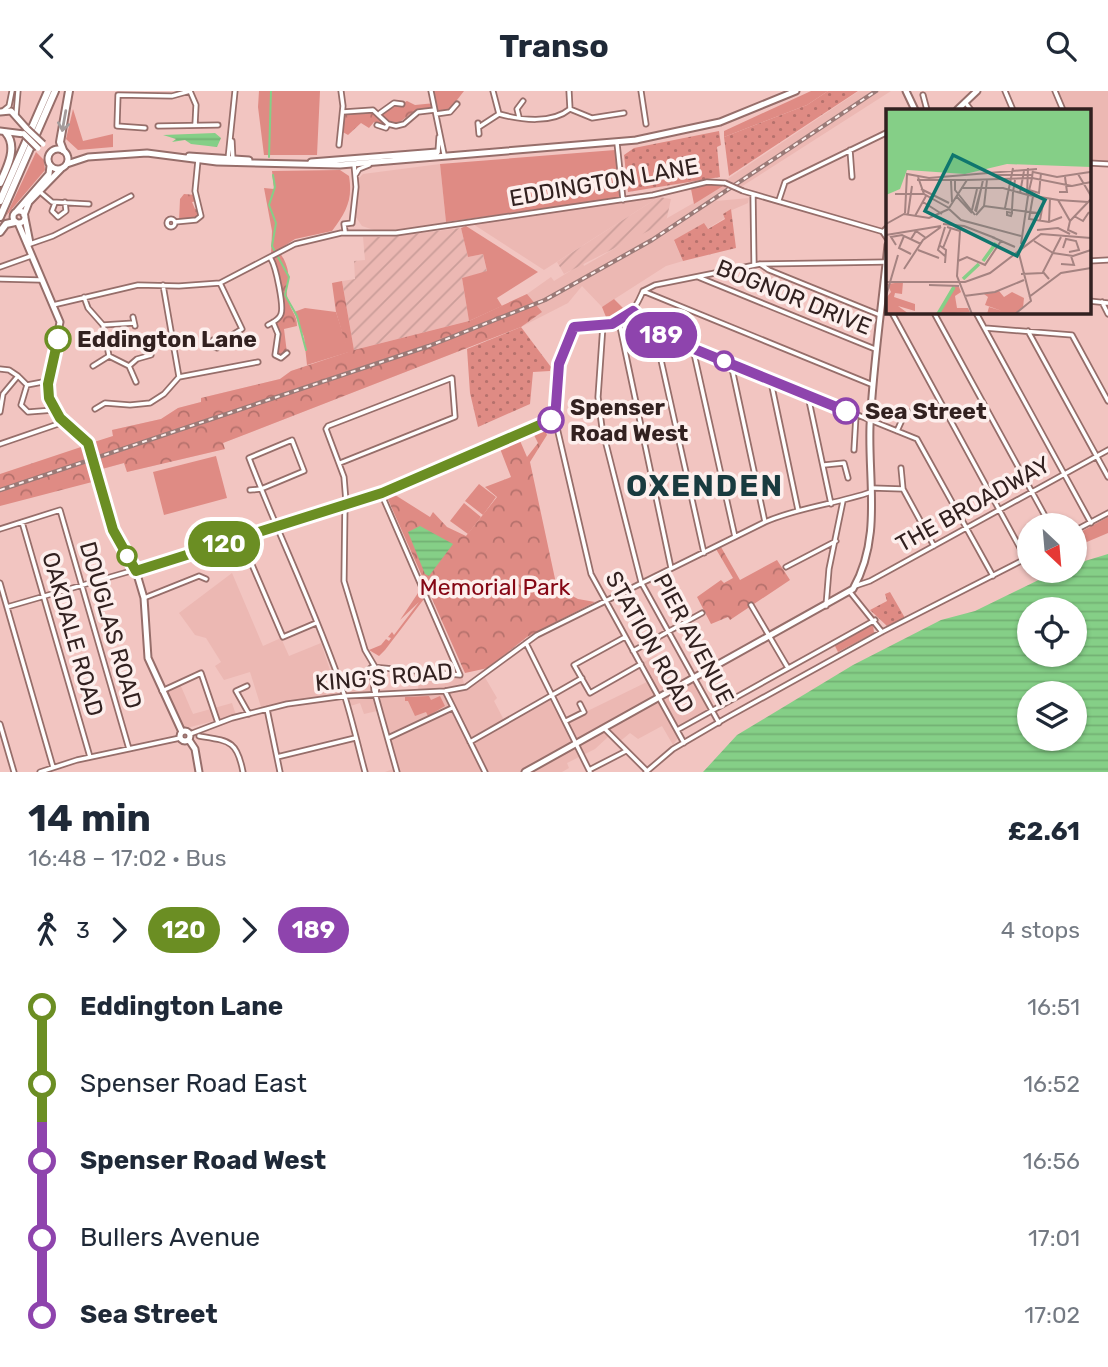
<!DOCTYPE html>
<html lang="en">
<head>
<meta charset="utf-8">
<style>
	body { margin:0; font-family:Rubik,sans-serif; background:#f2f2f3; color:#1f2937; height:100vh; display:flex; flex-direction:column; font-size:26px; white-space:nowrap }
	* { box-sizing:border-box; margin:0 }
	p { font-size:23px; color:#747a83 }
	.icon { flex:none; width:38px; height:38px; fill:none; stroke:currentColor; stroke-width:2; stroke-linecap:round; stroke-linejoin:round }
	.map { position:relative; height:681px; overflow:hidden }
	.side { display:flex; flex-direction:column; background:#fff; flex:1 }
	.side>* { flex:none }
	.badge { padding:0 14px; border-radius:23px; font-size:24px; line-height:46px }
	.needle { width:46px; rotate:154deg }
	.buttons { position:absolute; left:1017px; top:422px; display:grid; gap:14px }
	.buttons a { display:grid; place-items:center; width:70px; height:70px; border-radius:50%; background:#fff; box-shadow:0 2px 5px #0004; font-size:35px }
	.map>.badge { position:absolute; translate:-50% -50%; box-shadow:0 0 0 4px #fff }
	.legs { display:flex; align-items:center; gap:10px; height:77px; padding:0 28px; font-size:23px }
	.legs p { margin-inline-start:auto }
	.head { display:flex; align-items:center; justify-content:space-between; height:119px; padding:0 28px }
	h1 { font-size:38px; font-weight:700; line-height:52px }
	ul { padding:0 28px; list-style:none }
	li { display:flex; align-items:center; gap:24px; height:77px; font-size:26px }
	li i { display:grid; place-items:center; width:10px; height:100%; margin:0 9px; background:currentColor }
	li i::after { content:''; width:18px; height:18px; margin:-9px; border:5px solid; border-radius:50%; background:#fff }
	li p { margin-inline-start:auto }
	li:first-child i { background:linear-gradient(#0000 50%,currentColor 0) }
	li:last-child i { background:linear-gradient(currentColor 50%,#0000 0) }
	header { display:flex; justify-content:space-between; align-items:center; height:91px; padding:0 28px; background:#fff; font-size:32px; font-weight:700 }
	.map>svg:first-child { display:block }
	.built { fill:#ecb8b3 }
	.industrial { fill:url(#industrial-furrows) }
	.grass { fill:#df8b84 }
	.forest { fill:url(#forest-crowns) }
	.garden { fill:url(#garden-dots) }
	.water { fill:url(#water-rules); fill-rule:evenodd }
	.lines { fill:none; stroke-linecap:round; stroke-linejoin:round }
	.stream { stroke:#85cf87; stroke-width:2 }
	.minor-casing { stroke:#966e6a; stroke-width:7 }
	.major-casing { stroke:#966e6a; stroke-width:9 }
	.highway-casing { stroke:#966e6a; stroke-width:10 }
	.minor { stroke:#fff; stroke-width:3.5 }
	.major { stroke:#fff; stroke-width:5 }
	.highway { stroke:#fff; stroke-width:6 }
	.rail-casing { stroke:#9a7a77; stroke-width:4.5 }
	.rail { stroke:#fdefed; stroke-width:2; stroke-dasharray:5; stroke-linecap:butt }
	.minor-bridge-casing { stroke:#966e6a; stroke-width:7; stroke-linecap:butt }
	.major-bridge-casing { stroke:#966e6a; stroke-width:9; stroke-linecap:butt }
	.minor-bridge { stroke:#fff; stroke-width:3.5 }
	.major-bridge { stroke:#fff; stroke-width:5 }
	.oneway { stroke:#a39b9b }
	.line-1-casing { stroke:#fff; stroke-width:16 }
	.line-2-casing { stroke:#fff; stroke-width:16 }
	.line-1 { stroke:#6b8e23; stroke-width:10 }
	.line-2 { stroke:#8e44ad; stroke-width:10 }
	.stop-1-dot { fill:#fff; stroke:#6b8e23; stroke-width:3.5 }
	.stop-2-dot { fill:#fff; stroke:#8e44ad; stroke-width:3.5 }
	.labels { text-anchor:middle; stroke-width:7; stroke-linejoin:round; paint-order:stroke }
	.street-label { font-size:23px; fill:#322120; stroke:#fdefed }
	.stop-label { font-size:23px; font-weight:bold; fill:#322120; stroke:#fdefed; text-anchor:start }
	.park-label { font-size:23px; fill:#850614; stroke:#fdefed }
	.district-label { font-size:30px; font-weight:bold; letter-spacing:2px; fill:#193b3f; stroke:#fdefed }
	.inset-river { fill:none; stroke:#85cf87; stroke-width:3.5 }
	.inset-road { fill:none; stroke:#a58381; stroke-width:2 }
	.view { fill:#0f766e; fill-opacity:0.15; stroke:#0f766e; stroke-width:3.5 }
	.inset-edge { fill:none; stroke:#322120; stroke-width:3.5 }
</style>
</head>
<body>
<header><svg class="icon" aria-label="back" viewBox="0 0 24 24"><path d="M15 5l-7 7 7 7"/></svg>Transo<svg class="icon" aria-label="search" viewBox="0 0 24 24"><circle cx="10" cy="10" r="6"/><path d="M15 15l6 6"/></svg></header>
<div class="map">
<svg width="1108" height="681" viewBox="0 0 1108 681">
	<defs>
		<pattern id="industrial-furrows" width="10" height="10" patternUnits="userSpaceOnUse" patternTransform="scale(1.75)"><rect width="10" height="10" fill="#ecb8b3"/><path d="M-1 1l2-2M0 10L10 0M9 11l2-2" fill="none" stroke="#cb9e9a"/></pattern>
		<pattern id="forest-crowns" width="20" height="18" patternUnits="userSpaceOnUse" patternTransform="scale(1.75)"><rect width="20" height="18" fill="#df8b84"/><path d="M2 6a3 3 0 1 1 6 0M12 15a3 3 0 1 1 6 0" fill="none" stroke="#b5716c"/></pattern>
		<pattern id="garden-dots" width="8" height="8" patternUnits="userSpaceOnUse" patternTransform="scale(1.75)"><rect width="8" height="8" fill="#df8b84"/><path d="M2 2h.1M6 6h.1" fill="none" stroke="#b5716c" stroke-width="1.8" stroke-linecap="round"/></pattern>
		<pattern id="water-rules" width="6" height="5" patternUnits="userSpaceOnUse" patternTransform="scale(1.75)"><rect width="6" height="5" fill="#85cf87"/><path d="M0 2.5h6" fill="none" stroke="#73b174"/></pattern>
	</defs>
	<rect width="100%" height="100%" fill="#f2c5c1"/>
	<path class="built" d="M859 0H891L741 96 726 89Z
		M1057 0H1108V72L1089 70V19H1065Z
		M440 73 446 131 380 141 362 135 355 125 358 88 363 83Z
		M723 95 732 98 716 110 749 107 748 112 723 123 725 127 707 138 704 133 674 150 683 170 666 175 602 216 582 195 568 212 521 236 223 352 225 358 127 381 124 372 102 378 94 352 113 345 112 339 161 328 178 317 201 311V307L280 288 291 280 354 259 469 230 527 203 551 186 554 190 583 172 584 175Z
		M659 106 544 179 473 133Z
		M232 482 263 555 281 547 289 565 321 552 338 603 261 616 250 581 224 589 215 575 221 571 206 547 195 544 179 522Z
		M657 564 677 599 694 591 710 619 674 639 678 647 673 654 662 635 638 648 630 642 618 652 609 645 595 658 567 672 569 677 562 681H385L396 677 377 620 364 623 360 612 347 616 338 589 346 585 350 592 369 574 375 578 379 601 418 600 419 581 462 585 464 593 483 583 497 607 494 610 504 629 550 602 565 631 653 588 644 571Z
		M180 593 193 623 232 612 236 624 183 638 166 600Z"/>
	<path class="industrial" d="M659 106 671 108 666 131 564 183 557 171Z
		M461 137 468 166 483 163 487 181 462 187 469 230 354 259 342 190 355 188 354 170 365 169 363 146H389Z"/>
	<path class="grass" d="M259 0H320L317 64H264L258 16Z
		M811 0H828L807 14 724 46V40Z
		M73 18 83 50 113 43V56L78 59 66 48Z
		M615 59 622 106 446 131 440 73Z
		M36 61 44 69 45 79 6 125Z
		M340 79 349 85C353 109 346 121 332 140L295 148 271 164 272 140 264 97 274 98 272 80Z
		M714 92 723 95 694 113 691 98Z
		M466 135 538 181 497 207 502 215 469 230 462 187 487 180 483 163 468 166 461 137Z
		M614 208 627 221 608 231 602 216Z
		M305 217 336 221 349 261 307 274 304 246 294 221Z
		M216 365 227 407 164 424 153 381Z
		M479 393 496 406 483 424 465 410Z
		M464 412 481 426 468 443 450 430Z
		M1108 426V442L1075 456V444Z
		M418 502 424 508 385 559 379 565 369 559 381 554 386 548 389 550 391 547 388 546 392 541 394 544 419 511 400 529Z
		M873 532 874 542 838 561 834 553Z
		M429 605 431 609 440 605 445 615 428 625 426 621 415 625 408 610H405V606Z"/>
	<path class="forest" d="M433 0H464L450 18 436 22 435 16 413 21 396 34 387 32 383 35 374 31 369 37 361 32 348 44 341 40 344 22 371 20 378 23 394 11 401 13 407 10 415 14 435 12Z
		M184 103 196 104 198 110 192 111 195 118 200 117 198 128 179 130 180 108Z
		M280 162C296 186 283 193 288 209 291 220 297 224 297 235L284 238 287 262 283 267 275 264 278 248 273 231C286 220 279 182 271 168Z
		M342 190 354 259 469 230 527 203 542 221 521 236 223 352 225 358 127 381 124 372 102 378 99 371 91 373 96 390 0 415V383L84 355 88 363 95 361 94 351 113 345 112 339 161 328 178 317 201 311V307L280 288 291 280 348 261 336 221 332 192Z
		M544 335 547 344 530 371 557 497 578 508 595 511 527 546 488 577 465 582 386 404 392 402 430 426 433 421 447 436 466 445 497 406 485 396 511 386 499 355 518 345 527 366 538 352 532 340Z
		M721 456 740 489 777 469 790 489 730 529 728 526 711 533 697 506 721 489 724 492 733 487 716 458Z"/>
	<path class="garden" d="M828 0H858L729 85 724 46 807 14Z
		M719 40 721 54 717 56 720 86 628 101 624 64 634 57Z
		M731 118 736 157 683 170 674 149 704 132 708 138 725 128 723 123Z
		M521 236 551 276 550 280 533 281 530 313 478 336 470 302 467 258Z
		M890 501 905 527 887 535 870 519 887 510 885 503Z"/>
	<path class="water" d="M215 42 221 47 217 56 191 53 185 49 172 51 176 48 163 44Z
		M420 435 453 453 429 485 425 483 408 441Z
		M1108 463V681H703L737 644 853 574 941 529 975 520 1057 480H1074L1075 473ZM1029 518H1074V564H1029ZM1029 602H1074V648H1029Z"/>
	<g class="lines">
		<path class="stream" d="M269 66 271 0
			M273 84 275 96 269 114 276 132 272 155 289 186 285 204 297 225 306 259"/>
		<g class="minor-casing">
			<path id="minor" d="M190 0 196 14 195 34
				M431 0 444 63
				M493 0 499 23C521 29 552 33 570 18L569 0
				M641 0 646 33
				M1005 0 1013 19
				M1055 0 1063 19
				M923 4 927 19
				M965 11 971 19
				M570 18 592 27 624 22
				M4 19 9 15 12 0
				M343 21 373 19 388 33 396 35 404 33 418 21 435 19
				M380 22 394 12 402 13
				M436 23 450 21 457 13
				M16 24 18 0
				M519 26 517 18 523 10
				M478 32 479 43
				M377 34 386 37 388 33
				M158 35 218 34
				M479 36 499 23
				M145 37 117 35 118 4 172 5 190 0
				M232 50 233 70
				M617 52 623 109
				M339 54 343 15 341 0
				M850 59 852 86
				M438 61 439 46
				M228 68 235 0
				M1089 72 1108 73
				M356 83 359 78 369 74
				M39 100 52 111 89 113
				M743 100 884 141
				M753 103 754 173
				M779 109 785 91 888 41
				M55 112 52 120 58 126 66 120 65 111
				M167 132a4 4 0 1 1 8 0a4 4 0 1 1-8 0Z
				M175 131 196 129 201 125 195 100 198 69
				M352 132 356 96 354 73
				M345 140 344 133 352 132
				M30 153 53 145 131 105
				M1089 170 1108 169
				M760 173 769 179 880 224
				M0 176 31 165
				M698 186 875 258
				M0 188 40 189
				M163 194 179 286
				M643 200C623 248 608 224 574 236L560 272 555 328 591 483 684 652
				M643 200 873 294
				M643 200 655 194 760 173 886 171
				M84 206 88 217 103 234 109 265 129 275 136 291
				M1089 210 1108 212
				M1102 211 1108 223
				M53 214 138 194 179 195 220 192 295 153 341 142H396L653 104 707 91 725 92
				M633 220 655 242 917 348 993 485
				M891 220 1026 468
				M933 220 1050 434
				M975 220 1091 432
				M133 226 135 235
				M273 231 278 243 275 264 281 267 287 262
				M619 231 671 477
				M103 234 134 232
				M268 234C273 231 279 229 281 223 284 215 276 176 271 168
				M603 234 598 306 602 337 641 491 719 632
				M985 237 1072 244 1108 310
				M1028 240 1108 386
				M655 242 704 462
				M219 252 213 249 209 254 217 257 219 252 242 238 220 192
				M693 258 735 446
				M731 273 765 431
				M93 275 109 265
				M129 275 137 268 151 264
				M0 278 9 279 18 285
				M48 290 27 294 21 314 28 321 54 319
				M771 291 798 419
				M808 305 831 413
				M95 318 105 312 130 314 150 312 164 303 179 286 258 271
				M901 318 909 321
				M0 321 3 303 18 285 27 294
				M897 340 906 320
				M0 353 64 331
				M854 359 856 324
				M340 372 455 326 452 287 328 335 326 338 344 386 346 411
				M824 374 844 372 848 387
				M901 377 903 398
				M872 397 903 398 934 455
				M250 399 261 398 304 380 292 349 249 367C279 446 317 522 344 603 352 628 358 655 365 681
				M345 411 344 490 365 559 378 581 376 603
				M22 431 90 666
				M0 438 60 419 129 658
				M1074 440 1108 422
				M241 448 283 546 316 532
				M786 476 836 450
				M0 492 53 676
				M855 495 870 490 1108 359
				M850 501 882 541
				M144 507 199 485 206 488
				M751 514 788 577
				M826 515 829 478 843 410
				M7 516 241 448 345 411 381 402 555 328
				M625 546 574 574 590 602 641 573
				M526 552 590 681
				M633 560 702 522
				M372 578 374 599 397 681
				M247 595 236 600 249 623
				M349 596 372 576 460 584 381 402
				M162 600 201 582 218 632
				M445 600 485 681
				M267 618 280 681
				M566 630 584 621 580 613
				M0 633 14 681
				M604 637 647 680
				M679 638 875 529
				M190 643 232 627 287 613 345 605 445 600 466 596 537 544 765 431C799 416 836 413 871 401
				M199 645C229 650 237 649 243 681
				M388 647 452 617
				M470 651 582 587
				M277 666 355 647
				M589 679 626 660
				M40 681 77 669 180 647
				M646 681 673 658 726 627 882 541 1029 466"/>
		</g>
		<g class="major-casing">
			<path id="major" d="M906 0 915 19
				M957 19 977 0
				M0 21 11 20 27 38
				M0 40 24 43
				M636 49 720 31 796 0
				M48 68a10 10 0 1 1 20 0a10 10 0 1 1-20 0Z
				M189 65 249 69
				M311 71 437 61
				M67 73 88 66 147 62 217 71 340 74 637 49
				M13 126a6 6 0 1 1 12 0a6 6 0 1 1-12 0Z
				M16 121 49 83 50 75
				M24 124 29 111 62 77
				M25 127 30 152
				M18 132 60 231 48 294 49 308 60 327 85 348 92 361 113 439 136 480 144 507 148 567 182 641
				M888 137 884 141 888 147
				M180 645a5 5 0 1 1 10 0a5 5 0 1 1-10 0Z
				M189 649 195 658 199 681
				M525 681 853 498C882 447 868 391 870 335 873 275 882 214 888 154"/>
		</g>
		<g class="highway-casing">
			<path id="highway" d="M63 59 60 51 69 0
				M0 92C7 77 18 56 6 42
				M0 110 48 0
				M0 126 55 0
				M0 141 6 133 15 131"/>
		</g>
		<use href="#minor" class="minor"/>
		<use href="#major" class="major"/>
		<use href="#highway" class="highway"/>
		<g class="rail-casing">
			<path id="rail" d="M0 399 429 255 545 209 652 149 876 0"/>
		</g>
		<use href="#rail" class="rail"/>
		<g class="minor-bridge-casing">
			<path id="minor-bridge" d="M725 92 743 100"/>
		</g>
		<g class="major-bridge-casing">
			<path id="major-bridge" d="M27 38 43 53
				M24 43 38 57"/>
		</g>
		<use href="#minor-bridge" class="minor-bridge"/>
		<use href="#major-bridge" class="major-bridge"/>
	</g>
	<defs><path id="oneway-shaft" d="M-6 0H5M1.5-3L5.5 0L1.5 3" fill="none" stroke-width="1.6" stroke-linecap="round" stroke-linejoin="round" transform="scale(1.75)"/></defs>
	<use class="oneway" href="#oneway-shaft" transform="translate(64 30) rotate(100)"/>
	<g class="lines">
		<g class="line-1-casing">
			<path id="line-1" d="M58 248 48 293 49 307 60 327 88 352 113 439 136 480 382 402 551 329"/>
		</g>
		<g class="line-2-casing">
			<path id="line-2" d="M551 329 555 328 559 273 574 236 612 233 633 220 655 242 846 320"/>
		</g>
		<use href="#line-1" class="line-1"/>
		<use href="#line-2" class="line-2"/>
	</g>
	<g class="stop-1-dot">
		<circle cx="58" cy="248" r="12"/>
		<circle cx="127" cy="465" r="9"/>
	</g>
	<g class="stop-2-dot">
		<circle cx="724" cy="270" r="9"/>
		<circle cx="846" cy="320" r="12"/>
		<circle cx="551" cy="329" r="12"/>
	</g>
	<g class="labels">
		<g class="street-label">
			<text transform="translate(604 91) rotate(-10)" y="8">EDDINGTON LANE</text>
			<text transform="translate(794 206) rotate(22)" y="8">BOGNOR DRIVE</text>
			<text transform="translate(973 413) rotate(-29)" y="8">THE BROADWAY</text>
			<text transform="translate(111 534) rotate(74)" y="8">DOUGLAS ROAD</text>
			<text transform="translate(73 543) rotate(74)" y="8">OAKDALE ROAD</text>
			<text transform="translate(694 548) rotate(62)" y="8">PIER AVENUE</text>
			<text transform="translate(650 551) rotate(61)" y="8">STATION ROAD</text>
			<text transform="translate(384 586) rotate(-5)" y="8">KING'S ROAD</text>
		</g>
		<g class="stop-label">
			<text x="77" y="256">Eddington Lane</text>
			<text x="570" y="324">Spenser<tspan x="570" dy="26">Road West</tspan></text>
			<text x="865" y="328">Sea Street</text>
		</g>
		<g class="park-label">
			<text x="495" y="504">Memorial Park</text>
		</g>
		<g class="district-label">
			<text x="705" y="405">OXENDEN</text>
		</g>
	</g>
	<g transform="translate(886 18)">
		<rect width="205" height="205" fill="#f2c5c1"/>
		<path d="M17 173 16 185 9 184 8 188 29 195V202L12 197 23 205H0V189L5 183 1 175ZM67 178H73L75 183 69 187 71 199H82L84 203 53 205ZM113 182 118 188 126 183 138 189 137 199 128 205H101L103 198 116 202 99 196 102 188 98 185Z" fill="#df8b84"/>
		<path d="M0 0H205V58L121 55 79 65 21 61 14 80 0 86Z" fill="#85cf87"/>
		<path class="inset-river" d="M97 152 110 134M77 170 93 155M52 205 68 178"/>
		<path class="inset-road" d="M147 60 146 69 186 77 205 73M147 63 171 68 204 63M192 65 205 87M110 66H146M32 68 38 85 63 99M31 71H80M65 72 66 93M69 72V81L89 106M75 79H117L142 86M35 80 63 94M143 81 153 84 155 64M173 83H181L179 68M134 84 138 62M9 85H38M141 86 142 59M142 86 172 91 184 112 182 121 191 125M147 87 143 110 163 113 176 108M71 88 86 104M172 91 202 93M37 93 56 105M98 97 152 104M63 99 81 71 146 69 142 86M119 99 127 59M63 100 75 111 135 127M86 101 91 80M89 102 95 80M90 103 97 71M19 104 21 65 43 69 151 60M127 104H126L121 103V106L125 107 126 104V100L127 83 129 71M22 105 26 77M90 106 98 97 101 71M29 107 40 87M188 107 197 112 203 103M154 111 158 89M184 112 205 90M163 113 164 89M0 115 18 105 43 109 63 100M57 115 78 117 109 129M59 118 52 141 59 147M61 118 74 122 71 167 86 205M151 121 172 119 184 125M0 126 55 117M18 127 13 139 25 145M106 128 129 138M25 130 30 122 40 129M148 132 167 144M135 135 142 87M10 136 5 128 16 126 35 135M53 136 60 141 59 154M57 139 65 119M177 139 180 130 190 132 193 141 183 143M32 141 53 149M167 144 187 147 205 141M72 152 81 148 99 156 115 132M175 155 188 156 185 147M18 160 37 131 55 118M135 165 157 164M163 170 157 163 175 128M0 173H79L104 164 155 125 205 129M43 176 73 177M0 187 12 146M78 187 109 183 138 171M143 188 175 164 205 159M129 205 145 192 133 145"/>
		<path class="view" d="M67 46 159 91 131 147 39 102Z"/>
		<rect width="205" height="205" class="inset-edge"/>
	</g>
</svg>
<div class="buttons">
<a><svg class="needle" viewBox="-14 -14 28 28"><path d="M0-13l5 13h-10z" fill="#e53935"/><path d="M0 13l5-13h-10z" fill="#747a83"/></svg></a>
<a><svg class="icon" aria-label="locate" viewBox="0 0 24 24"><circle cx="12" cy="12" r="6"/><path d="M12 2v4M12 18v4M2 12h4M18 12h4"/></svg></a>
<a><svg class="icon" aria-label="layers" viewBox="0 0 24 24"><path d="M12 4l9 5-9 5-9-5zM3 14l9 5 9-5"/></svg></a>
</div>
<b class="badge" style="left:224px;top:453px;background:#6b8e23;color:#fff">120</b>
<b class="badge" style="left:661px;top:244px;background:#8e44ad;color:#fff">189</b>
</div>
<section class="side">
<div class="head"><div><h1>14 min</h1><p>16:48 – 17:02 · Bus</p></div><b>£2.61</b></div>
<div class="legs"><svg class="icon" aria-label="walk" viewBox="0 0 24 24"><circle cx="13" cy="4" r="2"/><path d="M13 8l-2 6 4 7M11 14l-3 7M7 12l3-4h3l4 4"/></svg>3<svg class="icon" aria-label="forward" viewBox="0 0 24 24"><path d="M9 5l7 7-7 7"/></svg><b class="badge" style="background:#6b8e23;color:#fff">120</b><svg class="icon" aria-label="forward" viewBox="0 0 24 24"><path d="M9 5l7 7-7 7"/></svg><b class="badge" style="background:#8e44ad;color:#fff">189</b><p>4 stops</p></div>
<ul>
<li><i style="color:#6b8e23"></i><b>Eddington Lane</b><p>16:51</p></li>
<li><i style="color:#6b8e23"></i><span>Spenser Road East</span><p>16:52</p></li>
<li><i style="color:#8e44ad"></i><b>Spenser Road West</b><p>16:56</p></li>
<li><i style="color:#8e44ad"></i><span>Bullers Avenue</span><p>17:01</p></li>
<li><i style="color:#8e44ad"></i><b>Sea Street</b><p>17:02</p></li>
</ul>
</section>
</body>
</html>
